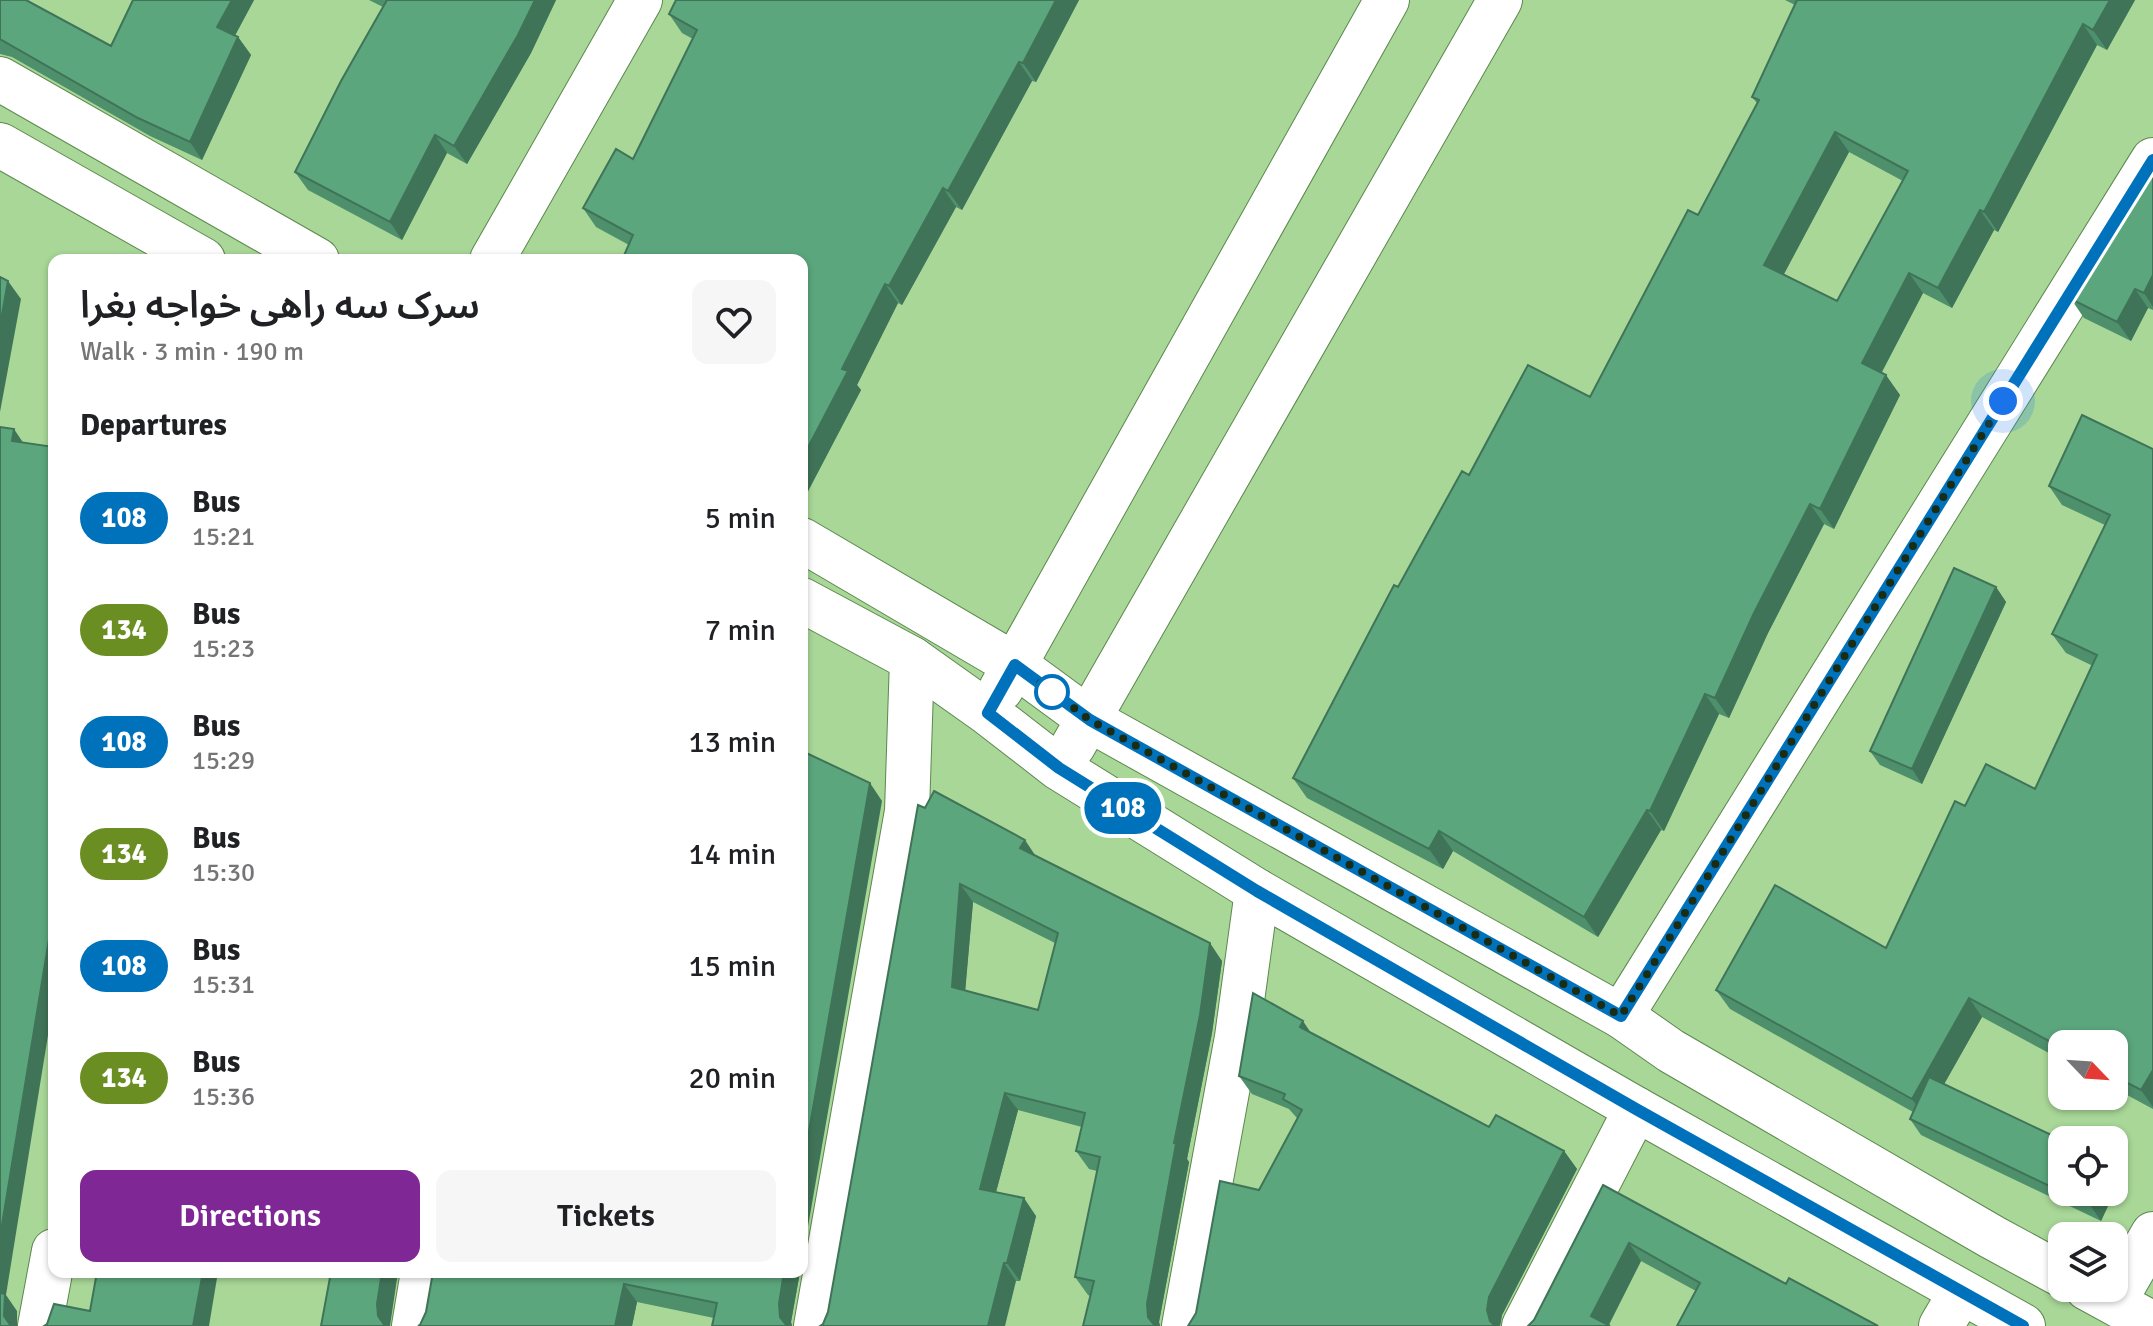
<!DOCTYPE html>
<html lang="en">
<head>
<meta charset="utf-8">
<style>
	body { margin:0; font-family:Signika,"Noto Sans Arabic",sans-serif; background:#f6f6f6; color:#202124; height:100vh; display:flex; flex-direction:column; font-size:30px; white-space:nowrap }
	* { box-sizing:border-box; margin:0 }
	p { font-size:26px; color:#757577 }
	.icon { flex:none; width:44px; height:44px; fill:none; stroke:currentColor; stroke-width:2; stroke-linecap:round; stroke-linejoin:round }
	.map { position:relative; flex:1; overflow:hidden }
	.panel { position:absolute; left:48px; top:254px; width:760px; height:1024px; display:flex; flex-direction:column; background:#fff; border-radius:16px; box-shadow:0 2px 6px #0004 }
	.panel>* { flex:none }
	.badge { padding:0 16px; border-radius:26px; font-size:28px; line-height:52px }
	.needle { width:52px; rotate:115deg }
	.buttons { position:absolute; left:2048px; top:1030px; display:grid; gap:16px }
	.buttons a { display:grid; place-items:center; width:80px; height:80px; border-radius:16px; background:#fff; box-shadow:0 2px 6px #0004; font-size:40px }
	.you { position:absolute; width:40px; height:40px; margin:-20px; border:6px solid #fff; border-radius:50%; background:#1a73e8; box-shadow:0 0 0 12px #1a73e833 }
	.map>.badge { position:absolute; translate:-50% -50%; box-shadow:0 0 0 4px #fff }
	h2 { padding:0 32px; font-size:30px; line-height:72px }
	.round { display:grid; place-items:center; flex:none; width:84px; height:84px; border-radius:16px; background:#f6f6f6 }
	.head { display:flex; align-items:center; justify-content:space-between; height:136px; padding:0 32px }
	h1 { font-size:38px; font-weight:600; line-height:60px }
	.cta { display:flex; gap:16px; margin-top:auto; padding:16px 32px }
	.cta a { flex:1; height:92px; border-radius:16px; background:#7e2795; color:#fff; font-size:32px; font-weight:600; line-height:92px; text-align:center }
	.cta a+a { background:#f6f6f6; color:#202124 }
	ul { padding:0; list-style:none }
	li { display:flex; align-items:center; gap:24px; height:112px; padding:0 32px }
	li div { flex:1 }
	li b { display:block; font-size:30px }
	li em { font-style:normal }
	li .badge { min-width:88px; font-weight:700; text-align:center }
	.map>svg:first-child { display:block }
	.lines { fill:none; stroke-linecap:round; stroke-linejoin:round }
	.minor-casing { stroke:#5c884d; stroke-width:46 }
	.major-casing { stroke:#5c884d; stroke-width:46 }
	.minor { stroke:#fff; stroke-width:44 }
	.major { stroke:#fff; stroke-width:44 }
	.wall { fill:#4e8f6c; fill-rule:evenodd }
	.shaded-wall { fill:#407458 }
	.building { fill:#5ba67d; stroke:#407458; stroke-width:2; fill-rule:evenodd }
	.line-casing { stroke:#fff; stroke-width:18 }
	.line { stroke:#0072bc; stroke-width:12 }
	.walk { stroke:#1a2c14; stroke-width:8; stroke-dasharray:0 14.4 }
	.stop-dot { fill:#fff; stroke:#0072bc; stroke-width:4 }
</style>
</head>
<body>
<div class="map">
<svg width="2153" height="1326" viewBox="0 0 2153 1326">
	<rect width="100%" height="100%" fill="#a8d798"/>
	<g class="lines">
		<g class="minor-casing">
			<path id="minor" d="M492 260 640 0
				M1621 1016 2153 160
				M2114 1302 2153 1234
				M40 1326 54 1251
				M414 1326 423 1272
				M816 1326 907 811 912 659
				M1184 1326 1237 1037 1257 891
				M1524 1326 1636 1109
				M1941 1326 1961 1292"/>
		</g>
		<g class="major-casing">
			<path id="major" d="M0 79 317 260
				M0 145 203 260
				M802 540 1015 665 1090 720 1621 1016 1671 1051 1992 1237 2062 1275
				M802 600 912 659 988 713 1059 768 1257 891 1636 1109 2023 1326
				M1001 689 1387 0
				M1073 746 1500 0
				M2087 1288 2153 1324"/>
		</g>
		<use href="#minor" class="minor"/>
		<use href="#major" class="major"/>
	</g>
	<path class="wall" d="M0 0 111 46 133 0H254L235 35 238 37 251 55 202 160 150 136 12 57 0 54Z
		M369 0H556L531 53 467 164 447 153 402 240 308 190 295 172 383 7Z
		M676 0H1079L1036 82 1032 81 962 210 956 207 902 305 898 303 857 385 861 390 806 495 802 493V260L629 245 596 227 583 208 633 159 693 39 682 33 669 14Z
		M1785 0H2135L2107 50 2097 45 1998 232 1994 230 1952 308 1923 293 1882 372 1900 395 1834 529 1824 524 1768 633 1729 718 1719 714 1664 831 1661 830 1598 937 1453 851 1443 869 1307 798 1293 778 1398 587 1469 475 1590 397 1698 215 1757 103 1752 97 1795 5ZM1849 152 1903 181 1837 301 1784 274Z
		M2153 167V310L2148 308 2131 341 2084 318 2071 299Z
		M2153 449V1109L2114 1088V1044H2062V1060L1982 1017 1944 1084 2114 1192V1169L2121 1178 2101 1221 1921 1135 1910 1119 1913 1112 1730 1009 1716 990 1886 948 1965 806 2035 789 2093 666 2066 653 2052 634 2105 525 2062 505 2049 486Z
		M1996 587 2006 602 1922 784 1880 765 1870 751Z
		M918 805 1035 855 1222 961 1212 1033 1187 1159 1189 1162 1159 1322 1160 1326H1083L1090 1296 1088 1295 1075 1277 1097 1171 1089 1169 1076 1151 1082 1127 1018 1110 996 1192 1036 1216 1020 1281H1016L823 1324 828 1312ZM973 902 1055 943 1038 1010 965 990Z
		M1311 1033 1489 1127 1564 1151 1577 1169 1502 1315 1500 1326H1188L1190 1325 1297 1118 1289 1109 1252 1094 1239 1076Z
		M1603 1185 1786 1284 1696 1291 1641 1261 1609 1325 1534 1320Z
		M433 1272H800L791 1322 792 1326H712L714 1318 637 1302 632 1326H418L420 1325 426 1312Z"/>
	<path class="shaded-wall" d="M232 0H254L230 45 217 27Z
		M535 0H556L531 53 467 164 454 146Z
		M1056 0H1079L1036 82 1023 63Z
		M2110 0H2135L2107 50 2093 30Z
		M2083 24 2097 45 1998 232 1984 212Z
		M238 37 251 55 202 160 190 142Z
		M1019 62 1032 81 962 210 948 191Z
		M1835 132 1849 152 1778 285 1764 265Z
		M435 135 447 153 402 240 390 222Z
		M943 188 956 207 902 305 889 286Z
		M1980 210 1994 230 1952 308 1938 288Z
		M1909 273 1923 293 1876 383 1862 363Z
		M2153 275V307L2144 293Z
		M8 281 21 299 0 412V326Z
		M885 284 898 303 857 385 861 390 806 495 802 489V459L842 369Z
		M2135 289 2148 308 2131 341 2117 322Z
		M1886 375 1900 395 1834 529 1820 509Z
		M14 429 26 447 12 441Z
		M1810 504 1824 524 1768 633 1729 718 1715 698 1754 613Z
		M1996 587 2006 602 1922 784 1912 769Z
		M1705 694 1719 714 1664 831 1650 811Z
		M870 783 882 801 802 1261V1171Z
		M1647 810 1661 830 1598 937 1584 917Z
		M1439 831 1453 851 1443 869 1429 849Z
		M1025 840 1037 858 1020 848Z
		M960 884 973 902 964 1005 952 987Z
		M54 909V998L6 1295 17 1311V1326H11L4 1316 0 1303V1237Z
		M1210 943 1222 961 1212 1033 1187 1159 1189 1162 1159 1322 1160 1326H1154L1148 1317 1147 1304Z
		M1969 998 1982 1017 1925 1118 1912 1099Z
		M1303 1021 1315 1039 1300 1027Z
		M2153 1070V1107L2141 1090Z
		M1005 1093 1018 1110 992 1207 980 1189Z
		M1564 1151 1577 1169 1502 1315 1500 1326H1494L1490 1321 1487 1310 1489 1297Z
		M2114 1169 2121 1178 2101 1221 2090 1205 2096 1192H2114Z
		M1024 1198 1036 1216 1020 1281 1007 1263Z
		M1629 1243 1641 1261 1608 1326 1591 1316Z
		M1004 1263 1016 1281 1005 1326H988Z
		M203 1272H218L209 1326H193Z
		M382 1272H398L390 1326H385L378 1316 377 1304Z
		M784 1272H800L791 1322 792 1326H786L780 1317 779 1304Z
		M624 1284 637 1302 632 1326H615Z"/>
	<path class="building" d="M0 0H26L111 46 133 0H232L217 27 238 37 190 142 138 118 0 39Z
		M387 0H535L518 35 454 146 435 135 390 222 295 172 341 81Z
		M676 0H1056L1023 63 1019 62 948 191 943 188 889 286 885 284 842 369 848 371 802 459V260H622L633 235 583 208 616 149 633 159 697 30 669 14Z
		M1797 0H2110L2093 30 2083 24 1984 212 1980 210 1938 288 1909 273 1862 363 1886 375 1820 509 1810 504 1754 613 1715 698 1705 694 1650 811 1647 810 1584 917 1439 831 1429 849 1293 778 1394 585 1398 587 1462 471 1469 475 1528 365 1590 397 1688 210 1698 215 1759 100 1752 97ZM1835 132 1908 171 1837 301 1764 265Z
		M2153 167V275L2144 293 2135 289 2117 322 2071 299Z
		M0 277 8 281 0 326Z
		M2082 415 2153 449V1070L2141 1090 2114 1076V1044H2062V1048L1969 998 1912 1099 1716 990 1775 885 1886 948 1955 801 1965 806 1986 764 2035 789 2097 655 2052 634 2110 515 2049 486Z
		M0 427 14 429 12 441 54 447V909L0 1237Z
		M1954 568 1996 587 1912 769 1870 751Z
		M802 751 870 783 802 1171Z
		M934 791 1025 840 1020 848 1210 943 1200 1015 1174 1143 1176 1144 1147 1304 1148 1317 1155 1326H1083L1094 1281 1075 1277 1100 1157 1076 1151 1085 1113 1005 1093 980 1189 1024 1198 1007 1263H1004L988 1326H820L823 1324 828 1312 918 805 925 808ZM960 884 1058 933 1038 1010 952 987Z
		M1253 993 1303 1021 1300 1027 1489 1127 1496 1115 1564 1151 1489 1297 1487 1310 1490 1321 1495 1326H1188L1196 1313 1220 1181 1259 1190 1302 1110 1283 1099 1285 1094 1239 1076Z
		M1929 1077 2062 1140V1192L1910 1119Z
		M1603 1185 1786 1284 1789 1278 1878 1326H1677L1700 1283 1629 1243 1591 1316 1610 1326H1528L1534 1320Z
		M2062 1192H2096L2090 1205Z
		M97 1272H203L193 1326H44L47 1324 54 1304 90 1311Z
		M331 1272H382L377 1304 378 1316 385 1326H321Z
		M433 1272H784L779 1304 780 1317 787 1326H712L717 1303 624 1284 615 1326H418L420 1325 426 1312Z
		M0 1293 5 1294 4 1316 11 1326H0Z"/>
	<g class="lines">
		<g class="line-casing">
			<path id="line" d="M2023 1326 1636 1109 1257 891 1059 768 988 713 1015 665 1090 720 1621 1016 2153 160"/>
		</g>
		<use href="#line" class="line"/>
		<path class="walk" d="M1052 692 1040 683 1090 720 1621 1016 2003 401"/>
	</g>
	<circle class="stop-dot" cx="1052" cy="692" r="16"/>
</svg>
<div class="buttons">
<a><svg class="needle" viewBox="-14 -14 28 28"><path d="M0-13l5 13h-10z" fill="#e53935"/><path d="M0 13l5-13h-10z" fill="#757577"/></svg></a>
<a><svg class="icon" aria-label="locate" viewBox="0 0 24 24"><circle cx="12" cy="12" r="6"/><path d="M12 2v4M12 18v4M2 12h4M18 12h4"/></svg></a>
<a><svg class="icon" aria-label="layers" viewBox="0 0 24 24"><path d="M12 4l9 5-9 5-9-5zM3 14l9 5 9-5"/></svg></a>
</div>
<div class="you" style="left:2003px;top:401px"></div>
<b class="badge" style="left:1123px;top:808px;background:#0072bc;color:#fff">108</b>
<section class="panel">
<div class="head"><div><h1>سرک سه راهی خواجه بغرا</h1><p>Walk · 3 min · 190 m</p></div><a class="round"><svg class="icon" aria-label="heart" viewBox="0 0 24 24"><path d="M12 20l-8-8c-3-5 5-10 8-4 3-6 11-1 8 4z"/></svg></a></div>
<h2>Departures</h2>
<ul>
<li><span class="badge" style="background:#0072bc;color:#fff">108</span><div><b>Bus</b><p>15:21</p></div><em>5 min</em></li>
<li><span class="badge" style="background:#6b8e23;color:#fff">134</span><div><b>Bus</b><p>15:23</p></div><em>7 min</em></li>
<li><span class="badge" style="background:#0072bc;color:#fff">108</span><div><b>Bus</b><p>15:29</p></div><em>13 min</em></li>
<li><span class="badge" style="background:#6b8e23;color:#fff">134</span><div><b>Bus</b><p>15:30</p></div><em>14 min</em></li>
<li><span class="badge" style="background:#0072bc;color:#fff">108</span><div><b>Bus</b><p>15:31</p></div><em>15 min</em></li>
<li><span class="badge" style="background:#6b8e23;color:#fff">134</span><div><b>Bus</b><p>15:36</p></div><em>20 min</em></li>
</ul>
<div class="cta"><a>Directions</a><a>Tickets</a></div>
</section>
</div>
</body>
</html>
